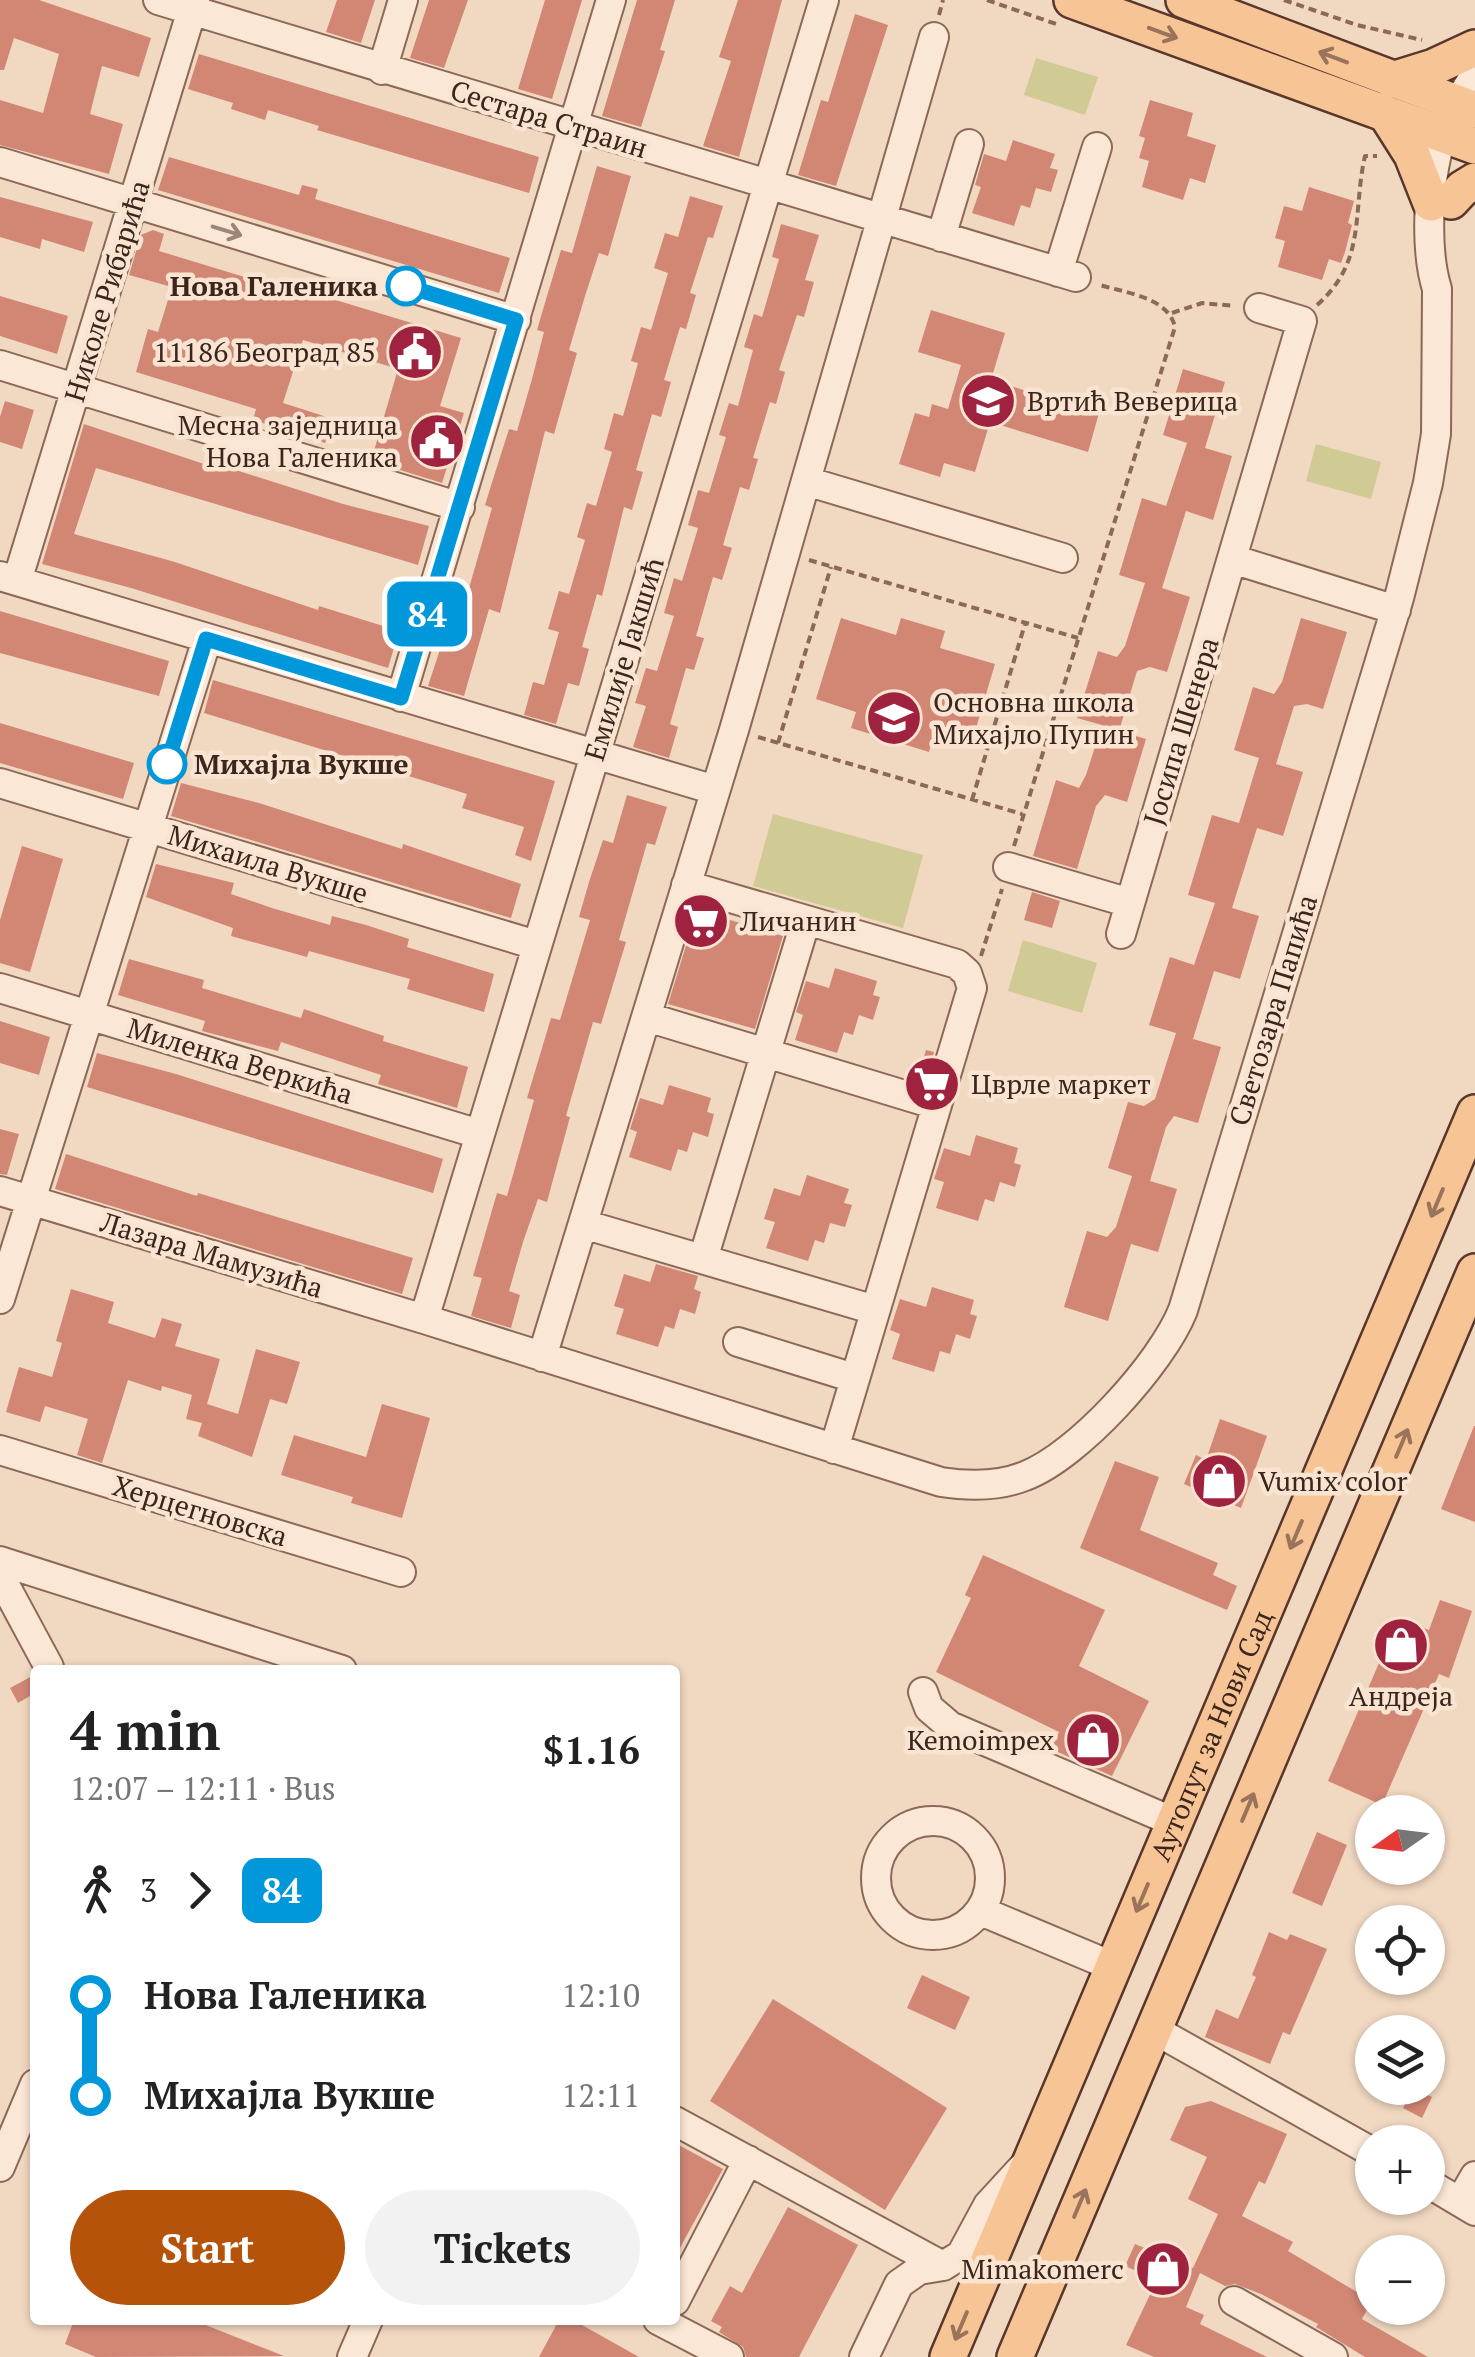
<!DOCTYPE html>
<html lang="en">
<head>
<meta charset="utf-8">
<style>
	body { margin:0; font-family:"PT Serif",serif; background:#f2f2f2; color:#222; height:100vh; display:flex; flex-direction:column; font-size:38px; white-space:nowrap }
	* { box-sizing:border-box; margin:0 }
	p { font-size:32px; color:#767676 }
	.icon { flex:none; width:55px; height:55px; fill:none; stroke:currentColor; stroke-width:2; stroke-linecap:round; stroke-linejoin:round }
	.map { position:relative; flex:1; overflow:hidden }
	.side { position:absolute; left:30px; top:1665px; width:650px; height:660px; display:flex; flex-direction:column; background:#fff; border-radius:10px; box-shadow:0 2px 8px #0004 }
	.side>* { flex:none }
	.badge { padding:0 20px; border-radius:15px; font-size:35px; line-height:65px }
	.needle { width:65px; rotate:256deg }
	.buttons { position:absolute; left:1355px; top:1795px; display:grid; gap:20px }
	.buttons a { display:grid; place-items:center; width:90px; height:90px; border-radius:50%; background:#fff; box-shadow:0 2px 8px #0004; font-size:50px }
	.map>.badge { position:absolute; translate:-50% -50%; box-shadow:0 0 0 5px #fff }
	.legs { display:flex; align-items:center; gap:15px; height:110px; padding:0 40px; font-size:32px }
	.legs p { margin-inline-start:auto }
	.overview { display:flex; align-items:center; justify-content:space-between; height:170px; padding:0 40px }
	h1 { font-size:55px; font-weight:700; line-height:75px }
	.cta { display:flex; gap:20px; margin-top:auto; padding:20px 40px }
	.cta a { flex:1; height:115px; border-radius:60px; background:#b45309; color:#fff; font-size:40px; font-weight:700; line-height:115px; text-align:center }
	.cta a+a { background:#f2f2f2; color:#222 }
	ul { padding:0 40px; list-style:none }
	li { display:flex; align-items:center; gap:35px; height:100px; font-size:38px }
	li i { display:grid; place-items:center; width:15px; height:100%; margin:0 12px; background:currentColor }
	li i::after { content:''; width:25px; height:25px; margin:-12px; border:8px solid; border-radius:50%; background:#fff }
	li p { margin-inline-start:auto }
	li:first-child i { background:linear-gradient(#0000 50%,currentColor 0) }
	li:last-child i { background:linear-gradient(currentColor 50%,#0000 0) }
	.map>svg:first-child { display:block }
	.green { fill:#d0ca94 }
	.building { fill:#d28775 }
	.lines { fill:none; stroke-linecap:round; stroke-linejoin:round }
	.minor-casing { stroke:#8c6857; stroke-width:32 }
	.major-casing { stroke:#59372c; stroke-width:40 }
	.path { stroke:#8c6857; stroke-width:4; stroke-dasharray:8 5; stroke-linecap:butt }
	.minor { stroke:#fbe7d5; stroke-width:28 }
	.major { stroke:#f7c496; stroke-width:35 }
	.oneway { stroke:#99745a }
	.oneway2 { stroke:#9b8679 }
	.line-1-casing { stroke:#fff; stroke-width:22 }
	.line-1 { stroke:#0098da; stroke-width:15 }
	.stop-1-dot { fill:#fff; stroke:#0098da; stroke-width:5 }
	.labels { text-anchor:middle; stroke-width:9; stroke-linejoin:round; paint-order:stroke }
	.street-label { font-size:28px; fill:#3b251d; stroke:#f8e4d1 }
	.stop-label { font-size:28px; font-weight:bold; fill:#3b251d; stroke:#f8e4d1; text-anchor:end }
	.poi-label { font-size:28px; fill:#3b251d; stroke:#f8e4d1; text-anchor:start }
</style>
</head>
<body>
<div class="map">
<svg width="1475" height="2357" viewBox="0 0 1475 2357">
	<rect width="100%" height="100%" fill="#f1d8c1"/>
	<path class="green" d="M1036 58 1098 77 1085 115 1024 95Z
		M1316 444 1381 462 1371 499 1306 481Z
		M773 814 923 855 903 928 753 886Z
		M1023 940 1097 963 1082 1013 1008 991Z"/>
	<path class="building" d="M0 0H39L151 38 139 77 102 66 90 114 123 124 109 174 0 145V100L43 113 59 54 14 38 4 70H0Z
		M337 0H375L361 43 326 32Z
		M429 0H468L444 68 410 58Z
		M545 0H582L552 99 518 89Z
		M637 0H675L660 50 665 51 641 127 602 116Z
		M738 0H782L739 157 703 146 731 61 719 57Z
		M855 14 888 25 836 186 798 175 821 100 828 102Z
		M199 54 539 157 529 193 317 130 319 126 268 110 265 120 231 109 233 103 188 89Z
		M1150 100 1193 113 1187 136 1216 145 1205 183 1190 178 1183 200 1142 187 1149 161 1139 158 1145 138 1139 136Z
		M1013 140 1055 154 1050 168 1058 170 1051 192 1036 188 1030 208 1021 205 1014 226 972 213 981 187 975 185 984 154 1006 161Z
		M169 157 299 195 302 185 318 189 315 199 510 258 499 293 158 190Z
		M597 166 631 176 608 256 599 253 585 296 569 350 577 353 554 434 545 431 500 613 489 609 464 696 428 686 454 607 463 609 492 508 485 505 495 473 509 429 517 431 532 379 544 332 537 330 547 296 561 250 572 253Z
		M1309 187 1354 201 1348 223 1352 225 1345 252 1341 263 1329 259 1322 280 1278 267 1285 241 1275 238 1284 206 1302 211Z
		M690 196 723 206 713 238 708 237 690 293 696 295 686 329 680 327 664 380 671 382 661 417 652 414 636 470 643 472 632 510 624 507 602 596 597 594 582 647 589 649 579 686 568 683 556 724 524 715 533 682 544 685 559 632 548 629 559 591 569 594 585 540 577 537 587 503 596 506 612 452 604 449 614 413 623 416 638 363 631 361 641 327 651 330 668 273 654 268 665 233 678 237Z
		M0 197 93 222 84 252 42 239 40 249 0 237Z
		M781 224 819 235 805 280 814 282 804 317 797 315 779 370 785 372 776 404 770 402 753 458 758 459 749 490 740 487 723 545 732 548 722 580 713 577 696 636 704 638 694 670 686 668 670 724 678 727 669 758 633 747 646 706 635 703 646 668 657 671 674 616 664 613 674 578 682 581 698 528 688 525 698 490 709 493 726 437 719 435 729 403 738 406 753 350 744 347 754 314 762 317 779 259 772 257Z
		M153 230 164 234 159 251 261 282 259 288 290 298 293 287 461 338 440 406 464 413 442 483 371 461 398 369 303 340 283 403 333 419 325 443 253 420 256 409 136 372 148 329 158 332 172 287 129 275 141 235Z
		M0 296 68 316 57 354 0 336Z
		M931 310 1005 333 991 380 1099 413 1088 452 990 422 975 472 944 463 940 477 899 464 915 413 929 417 932 404 948 409 961 365 918 352Z
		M1183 369 1225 382 1205 448 1232 456 1213 520 1186 511 1162 588 1190 597 1167 672 1150 667 1137 671 1119 731 1146 739 1127 802 1105 795 1096 806 1077 869 1033 856 1056 780 1079 788 1086 775 1102 725 1077 718 1098 651 1117 657 1125 646 1145 583 1119 575 1142 498 1166 506 1187 443 1163 435Z
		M5 401 34 410 22 449 0 442V417Z
		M84 424 216 468 217 464 343 504 429 526 418 565 96 468 74 534 175 562 318 610 319 606 399 631 388 668 131 588 42 564Z
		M0 611 169 661 159 696 0 653Z
		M841 618 896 635 901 618 945 631 940 648 995 664 971 745 934 733 929 752 851 728 856 712 816 699Z
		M1301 618 1347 632 1323 709 1307 704 1294 706 1276 764 1303 772 1283 836 1257 828 1232 908 1259 916 1240 979 1214 971 1193 1039 1221 1047 1198 1123 1174 1116 1166 1127 1150 1181 1177 1189 1158 1252 1131 1244 1108 1321 1064 1307 1087 1231 1107 1237 1116 1227 1132 1176 1108 1168 1128 1102 1144 1106 1155 1099 1176 1033 1149 1025 1170 957 1194 965 1215 903 1188 895 1212 815 1239 823 1259 758 1234 750 1253 687 1274 694 1282 682Z
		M213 680 555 781 531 861 515 855 524 827 462 808 467 794 204 713Z
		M0 723 134 763 123 799 0 763Z
		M181 783 259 803 402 849 403 844 521 884 511 918 171 816Z
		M627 795 667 807 655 845 647 843 619 940 626 942 601 1024 593 1022 566 1116 570 1117 547 1202 538 1199 523 1242 509 1291 520 1295 511 1328 471 1316 482 1278 473 1276 497 1193 507 1196 534 1100 527 1098 551 1018 560 1020 590 920 579 917 589 882 603 840 613 843Z
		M22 846 63 859 30 972 0 963V920Z
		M156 864 234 883 231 894 272 908 330 925 332 916 366 925 409 939 407 947 494 974 484 1012 407 989 410 979 309 951 307 957 231 936 233 928 146 897Z
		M1032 892 1060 901 1052 928 1024 920Z
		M697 910 783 936 755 1029 668 1004Z
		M129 959 204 980 202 988 301 1018 304 1009 336 1020 384 1036 383 1041 468 1067 457 1108 378 1084 381 1075 281 1042 278 1051 202 1031 205 1021 118 995Z
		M835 968 877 981 873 995 880 997 873 1020 859 1015 853 1035 844 1032 837 1053 795 1040 803 1015 796 1012 806 981 829 988Z
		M0 1021 50 1037 39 1075 0 1063Z
		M926 1050 934 1052 925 1083 917 1081Z
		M97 1053 176 1074 443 1159 433 1193 87 1087Z
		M669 1085 711 1098 707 1112 714 1114 708 1137 693 1132 687 1152 678 1149 671 1171 629 1157 637 1132 630 1129 640 1098 663 1105Z
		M0 1129 19 1134 7 1175 0 1174Z
		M976 1135 1018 1148 1014 1163 1021 1165 1015 1187 1000 1182 994 1202 985 1199 978 1221 936 1208 944 1182 934 1179 944 1148 970 1156Z
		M66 1154 197 1196 198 1193 413 1258 402 1294 55 1189Z
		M807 1175 849 1189 844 1203 852 1205 845 1227 830 1223 824 1243 815 1240 808 1261 766 1248 775 1222 764 1219 774 1188 800 1196Z
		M656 1264 698 1276 694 1289 701 1292 695 1314 680 1309 674 1329 665 1326 658 1347 616 1334 624 1309 614 1306 624 1274 650 1282Z
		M932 1287 974 1300 970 1314 977 1316 970 1339 956 1334 950 1354 940 1351 934 1372 892 1359 900 1334 890 1330 900 1299 926 1307Z
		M71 1289 114 1302 108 1323 155 1338 162 1318 182 1324 175 1346 220 1359 207 1404 238 1414 256 1349 300 1362 287 1404 270 1399 252 1457 198 1436 202 1423 186 1419 192 1395 162 1386 161 1391 128 1380 102 1463 77 1455 88 1419 45 1406 40 1422 6 1412 19 1367 52 1377 62 1343 56 1341Z
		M382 1404 430 1418 402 1518 351 1503 353 1497 281 1475 294 1435 366 1457Z
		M1220 1419 1267 1436 1241 1508 1184 1484 1196 1455 1206 1460Z
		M1474 1426H1475V1522L1441 1509Z
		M1115 1461 1159 1477 1140 1530 1218 1563 1213 1575 1237 1586 1227 1610 1080 1548Z
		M983 1555 1105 1610 1079 1666 1149 1701 1112 1776 1051 1749 1059 1732 936 1672 971 1598 965 1595Z
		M1440 1600 1472 1611 1449 1678 1439 1674 1382 1805 1328 1781 1379 1663 1385 1666 1401 1620 1429 1630Z
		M34 1675 35 1693 18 1703 10 1688Z
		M1317 1832 1347 1845 1322 1906 1292 1893Z
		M1269 1932 1287 1940 1290 1934 1327 1949 1290 2035 1283 2032 1270 2064 1205 2037 1216 2009 1238 2019 1256 1977 1252 1975Z
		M922 1975 970 1997 955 2030 907 2008Z
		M773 1999 947 2108 885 2210 710 2101Z
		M1413 2088 1432 2097 1422 2118 1403 2108Z
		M1211 2101 1287 2134 1265 2184 1259 2181 1242 2216 1293 2242 1288 2251 1372 2301 1362 2319 1428 2357H1365L1316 2327 1318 2324 1261 2294 1235 2284 1225 2286 1200 2273 1186 2307 1204 2315 1200 2324 1267 2357H1154L1126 2345 1157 2280 1125 2266 1135 2244 1193 2268 1218 2214 1188 2199 1207 2157 1170 2140 1185 2107Z
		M675 2143 723 2169 675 2257Z
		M788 2207 858 2245 799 2357H746L743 2347 719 2332 722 2327 711 2321 730 2286 742 2293Z
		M74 2320H193L284 2356 96 2357 65 2344Z
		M559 2320H573L639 2357H539Z"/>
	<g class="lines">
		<g class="minor-casing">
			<path id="minor" d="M158 0 1076 277
				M382 70 403 0
				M0 162 516 320
				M941 237 969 144
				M1058 272 1097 147
				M0 365 460 507
				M806 481 1063 558
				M1232 559 1396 610
				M0 576 715 790
				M17 581 195 0
				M401 697 611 0
				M0 783 536 945
				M1008 867 1130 903
				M686 885 957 964 967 973 972 988 834 1449
				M1121 934 1302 321 1259 308
				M0 988 479 1134
				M647 1017 937 1105
				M0 1191 424 1319 941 1482C968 1486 998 1487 1025 1476 1078 1456 1162 1363 1183 1310L1399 598 1428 483 1436 434 1437 289C1424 247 1428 172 1444 131 1452 110 1464 93 1475 75
				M583 1224 875 1310
				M703 1259 806 920
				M0 1299 207 639
				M424 1319 824 0
				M738 1342 854 1378
				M542 1357 734 730 934 37
				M0 1450 401 1572
				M0 1561 342 1670
				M0 1576 49 1667
				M923 1692 929 1708 950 1726 1174 1822
				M876 1878a57 57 0 1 1 114 0a57 57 0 1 1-114 0Z
				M981 1911 1112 1966
				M1153 2029 1372 2152
				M675 2121 943 2266
				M0 2167 35 2084
				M1428 2183 1475 2211
				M1460 2202 1475 2176
				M675 2301 748 2160
				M1234 2301 1333 2357
				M658 2320 729 2357
				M352 2357 368 2320
				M864 2357 899 2284 919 2270 943 2266 961 2255 988 2205 1022 2168"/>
		</g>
		<g class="major-casing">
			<g id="major">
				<path d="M1072 0 1475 146"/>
				<path d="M1184 0 1475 110"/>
				<path d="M1392 80 1434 67 1475 48"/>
				<path d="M1386 114 1412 155 1431 203"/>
				<path d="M1451 201 1462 189 1475 181"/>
				<path id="s1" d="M948 2357 1475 1113"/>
				<path d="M1015 2357 1475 1272"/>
			</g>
		</g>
		<path class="path" d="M987 0 1056 24
			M1284 0 1357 25 1422 40
			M939 15 943 0
			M1317 305C1367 261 1352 213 1365 156H1377
			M1172 313 1202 303 1235 306
			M809 560 1078 638
			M758 737 1022 814
			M778 743 831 567
			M972 800 1025 624
			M1014 846 1175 327C1168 297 1126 293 1100 285
			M981 956 1002 889"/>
		<use href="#minor" class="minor"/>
		<use href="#major" class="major"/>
	</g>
	<defs><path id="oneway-shaft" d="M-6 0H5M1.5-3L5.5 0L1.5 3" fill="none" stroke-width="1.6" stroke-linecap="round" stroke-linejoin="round" transform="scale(2.5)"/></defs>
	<g class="oneway">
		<use href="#oneway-shaft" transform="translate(1163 33) rotate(20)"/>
		<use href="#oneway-shaft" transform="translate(1333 57) rotate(-159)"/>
		<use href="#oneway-shaft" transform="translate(1437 1203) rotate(113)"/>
		<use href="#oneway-shaft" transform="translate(1402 1443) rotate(-67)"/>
		<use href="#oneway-shaft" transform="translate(1296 1535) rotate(113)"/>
		<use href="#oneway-shaft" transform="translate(1248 1807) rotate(-67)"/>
		<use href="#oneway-shaft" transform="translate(1142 1898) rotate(113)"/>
		<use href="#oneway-shaft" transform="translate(1080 2203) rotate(-67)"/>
		<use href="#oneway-shaft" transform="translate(961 2326) rotate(113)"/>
	</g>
	<use class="oneway2" href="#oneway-shaft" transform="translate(227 231) rotate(17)"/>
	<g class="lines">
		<g class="line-1-casing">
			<path id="line-1" d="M167 764 206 639 401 698 516 320 406 286"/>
		</g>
		<use href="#line-1" class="line-1"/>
	</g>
	<defs>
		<g id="civic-disc" transform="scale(2.875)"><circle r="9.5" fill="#9f233f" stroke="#f8e4d1"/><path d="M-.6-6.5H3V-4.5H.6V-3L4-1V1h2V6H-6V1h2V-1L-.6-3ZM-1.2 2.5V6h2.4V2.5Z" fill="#fff"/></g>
		<g id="school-disc" transform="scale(2.875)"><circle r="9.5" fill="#9f233f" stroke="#f8e4d1"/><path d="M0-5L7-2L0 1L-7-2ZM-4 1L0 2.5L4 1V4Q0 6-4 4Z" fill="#fff"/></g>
		<g id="supermarket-disc" transform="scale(2.875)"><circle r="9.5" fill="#9f233f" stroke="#f8e4d1"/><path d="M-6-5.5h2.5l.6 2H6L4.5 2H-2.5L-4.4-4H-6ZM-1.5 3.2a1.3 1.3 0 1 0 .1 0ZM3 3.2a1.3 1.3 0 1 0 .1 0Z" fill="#fff"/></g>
		<g id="shop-disc" transform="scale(2.875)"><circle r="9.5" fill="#9f233f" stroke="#f8e4d1"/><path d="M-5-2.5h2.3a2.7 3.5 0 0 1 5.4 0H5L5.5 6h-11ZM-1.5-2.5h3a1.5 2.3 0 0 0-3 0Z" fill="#fff"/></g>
	</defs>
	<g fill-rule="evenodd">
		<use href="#civic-disc" x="415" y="352"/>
		<use href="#school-disc" x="988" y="401"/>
		<use href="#civic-disc" x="437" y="441"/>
		<use href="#school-disc" x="894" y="718"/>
		<use href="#supermarket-disc" x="701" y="921"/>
		<use href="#supermarket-disc" x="932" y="1084"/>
		<use href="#shop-disc" x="1219" y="1481"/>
		<use href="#shop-disc" x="1401" y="1645"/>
		<use href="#shop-disc" x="1093" y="1740"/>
		<use href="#shop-disc" x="1163" y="2269"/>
	</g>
	<g class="stop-1-dot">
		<circle cx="406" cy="286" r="18"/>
		<circle cx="167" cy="764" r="18"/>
	</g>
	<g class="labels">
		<g class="street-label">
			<text transform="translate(549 119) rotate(17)" y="10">Сестара Страин</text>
			<text transform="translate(107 291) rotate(-73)" y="10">Николе Рибарића</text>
			<text transform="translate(624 659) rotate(-73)" y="10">Емилије Јакшић</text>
			<text transform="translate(1181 731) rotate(-73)" y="10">Јосипа Шенера</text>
			<text transform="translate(268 864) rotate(17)" y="10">Михаила Вукше</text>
			<text transform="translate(1273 1010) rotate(-73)" y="10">Светозара Папића</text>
			<text transform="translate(240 1061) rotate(17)" y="10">Миленка Веркића</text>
			<text transform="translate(212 1255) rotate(17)" y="10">Лазара Мамузића</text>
			<text transform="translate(200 1511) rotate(17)" y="10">Херцегновска</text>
			<text dy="10" stroke="none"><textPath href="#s1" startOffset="675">Аутопут за Нови Сад</textPath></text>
		</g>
		<g class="stop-label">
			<text x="378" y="296">Нова Галеника</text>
			<text x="194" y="774" text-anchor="start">Михајла Вукше</text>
		</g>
		<g class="poi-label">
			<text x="376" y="362" text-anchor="end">11186 Београд 85</text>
			<text x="1027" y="411">Вртић Веверица</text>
			<text x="398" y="435" text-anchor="end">Месна заједница<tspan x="398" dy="32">Нова Галеника</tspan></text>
			<text x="933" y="712">Основна школа<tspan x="933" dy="32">Михајло Пупин</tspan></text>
			<text x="740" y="931">Личанин</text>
			<text x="971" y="1094">Цврле маркет</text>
			<text x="1258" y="1491">Vumix color</text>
			<text x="1401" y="1706" text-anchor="middle">Андреја</text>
			<text x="1054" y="1750" text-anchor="end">Kemoimpex</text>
			<text x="1124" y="2279" text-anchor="end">Mimakomerc</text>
		</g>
	</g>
</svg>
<div class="buttons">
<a><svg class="needle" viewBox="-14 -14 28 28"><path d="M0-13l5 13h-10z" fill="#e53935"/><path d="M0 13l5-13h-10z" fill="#767676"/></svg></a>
<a><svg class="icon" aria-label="locate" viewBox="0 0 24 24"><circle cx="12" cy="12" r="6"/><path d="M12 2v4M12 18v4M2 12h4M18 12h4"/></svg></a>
<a><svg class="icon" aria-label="layers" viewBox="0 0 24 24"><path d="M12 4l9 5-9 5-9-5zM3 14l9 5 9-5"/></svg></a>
<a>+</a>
<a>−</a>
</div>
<b class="badge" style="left:427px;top:614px;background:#0098da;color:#fff">84</b>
<section class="side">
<div class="overview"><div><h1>4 min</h1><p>12:07 – 12:11 · Bus</p></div><b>$1.16</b></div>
<div class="legs"><svg class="icon" aria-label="walk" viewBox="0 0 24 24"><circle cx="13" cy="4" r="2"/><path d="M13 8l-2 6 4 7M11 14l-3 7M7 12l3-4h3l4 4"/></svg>3<svg class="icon" aria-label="forward" viewBox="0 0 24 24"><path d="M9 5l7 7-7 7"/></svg><b class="badge" style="background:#0098da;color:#fff">84</b></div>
<ul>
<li><i style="color:#0098da"></i><b>Нова Галеника</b><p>12:10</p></li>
<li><i style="color:#0098da"></i><b>Михајла Вукше</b><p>12:11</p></li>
</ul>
<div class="cta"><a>Start</a><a>Tickets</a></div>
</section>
</div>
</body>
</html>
